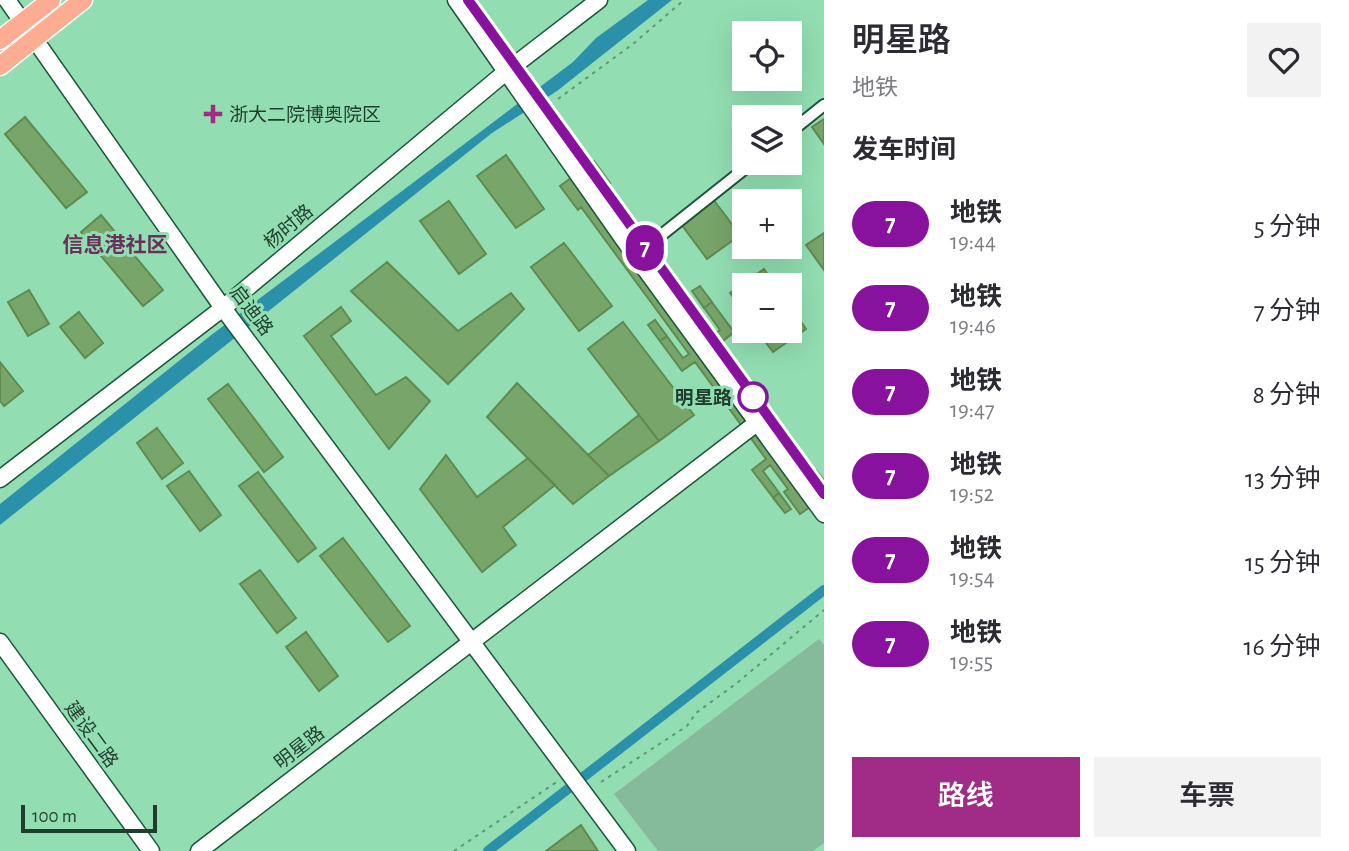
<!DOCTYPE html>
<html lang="zh">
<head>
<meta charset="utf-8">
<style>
	body { margin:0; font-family:"Alegreya Sans","Noto Sans SC",sans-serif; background:#f2f2f3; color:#2b2b33; height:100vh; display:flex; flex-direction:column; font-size:26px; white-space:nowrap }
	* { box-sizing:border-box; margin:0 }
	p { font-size:23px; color:#7c7c81 }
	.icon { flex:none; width:38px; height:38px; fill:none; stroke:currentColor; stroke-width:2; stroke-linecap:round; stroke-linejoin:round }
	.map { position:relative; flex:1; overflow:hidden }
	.side { display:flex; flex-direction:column; background:#fff; width:525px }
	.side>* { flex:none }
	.badge { padding:0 14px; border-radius:23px; font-size:24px; line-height:46px }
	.buttons { position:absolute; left:732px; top:21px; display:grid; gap:14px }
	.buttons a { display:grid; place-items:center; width:70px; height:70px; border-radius:0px; background:#fff; box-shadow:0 7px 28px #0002; font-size:35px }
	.scale { position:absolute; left:21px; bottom:18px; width:136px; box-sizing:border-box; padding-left:7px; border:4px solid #1f3e2d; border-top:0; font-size:19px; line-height:24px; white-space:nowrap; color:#1f3e2d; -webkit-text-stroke:5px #92deb2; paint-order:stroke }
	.map>.badge { position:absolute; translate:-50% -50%; box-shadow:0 0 0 4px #fff }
	h2 { padding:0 28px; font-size:26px; line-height:63px }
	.round { display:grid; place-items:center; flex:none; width:74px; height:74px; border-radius:0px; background:#f2f2f3 }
	.summary { display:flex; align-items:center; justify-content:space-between; height:119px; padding:0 28px }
	h1 { font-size:33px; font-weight:600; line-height:52px }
	.action { display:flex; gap:14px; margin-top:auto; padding:14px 28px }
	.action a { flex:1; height:80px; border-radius:0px; background:#a12c87; color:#fff; font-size:28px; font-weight:600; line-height:80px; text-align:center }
	.action a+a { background:#f2f2f3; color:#2b2b33 }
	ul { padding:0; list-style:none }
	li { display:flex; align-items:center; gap:21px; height:84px; padding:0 28px }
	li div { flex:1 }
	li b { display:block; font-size:26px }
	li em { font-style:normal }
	li .badge { min-width:77px; font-weight:700; text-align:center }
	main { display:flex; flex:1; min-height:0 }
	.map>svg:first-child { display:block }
	.green { fill:#85ba9b }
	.water { fill:#2b91ab }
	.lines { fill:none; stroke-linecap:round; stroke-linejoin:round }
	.canal { stroke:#2b91ab; stroke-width:10 }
	.building { fill:#78a56a; stroke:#5f8b51; stroke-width:2 }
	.street-casing { stroke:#1b5639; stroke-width:14 }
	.secondary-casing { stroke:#1b5639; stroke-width:19 }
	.primary-casing { stroke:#fff; stroke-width:21 }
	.path { stroke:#5f9777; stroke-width:2; stroke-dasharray:3.5 5; stroke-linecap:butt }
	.street { stroke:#fff; stroke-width:10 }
	.secondary { stroke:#fff; stroke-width:16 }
	.primary { stroke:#fead92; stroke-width:18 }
	.line-casing { stroke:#fff; stroke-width:16 }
	.line { stroke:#88129e; stroke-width:10 }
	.poi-dot { fill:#a12c87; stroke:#92deb2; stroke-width:2.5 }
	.stop-dot { fill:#fff; stroke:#88129e; stroke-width:3.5 }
	.labels { text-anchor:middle; stroke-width:6; stroke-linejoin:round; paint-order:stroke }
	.poi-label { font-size:19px; fill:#1f3e2d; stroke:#92deb2; text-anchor:start }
	.street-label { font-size:19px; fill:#1f3e2d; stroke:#92deb2 }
	.stop-label { font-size:19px; font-weight:bold; fill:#1f3e2d; stroke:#92deb2; text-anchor:end }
	.neighbourhood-label { font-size:21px; font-weight:bold; fill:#6a315b; stroke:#92deb2 }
</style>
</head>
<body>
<main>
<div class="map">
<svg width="824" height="851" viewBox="0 0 824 851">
	<rect width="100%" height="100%" fill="#92deb2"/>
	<path class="green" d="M819 639 824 645V843L813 851H658L614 794Z"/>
	<path class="water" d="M648 0H672L557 91 492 133 0 525V504L210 336 573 62 596 38Z"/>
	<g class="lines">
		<path class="canal" d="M488 851 824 590"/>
	</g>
	<path class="building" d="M25 117 87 192 66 208 5 134Z
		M824 119V144L812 127Z
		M506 155 544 209 516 228 477 176Z
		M594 161 610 183 607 185 716 333 720 330 692 291 700 286 734 332 722 342 793 439 795 447 813 472 816 470 824 480V497L800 514 784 492 788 489 770 465 763 471 791 509 785 513 752 470 766 459 695 362 682 371 648 325 655 320 683 358 689 354 581 207 578 210 560 186Z
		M713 199 740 235 707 259 681 224Z
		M449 201 486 254 459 274 420 221Z
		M101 215 163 290 143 306 81 232Z
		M824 233V270L806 245Z
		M564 243 612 306 579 331 531 267Z
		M387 262 458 331 511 293 524 309 448 384 351 291Z
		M764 269 775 285H744V312L730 293Z
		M700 286 712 302 704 308 692 291Z
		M29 290 49 324 28 336 8 302Z
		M789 305 806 329 773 352 757 331H789Z
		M341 307 351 321 331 336 376 395 406 377 430 401 389 449 304 336Z
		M79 312 103 343 85 358 60 327Z
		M655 320 667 336 660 341 648 325Z
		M623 322 694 415 659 441 588 349Z
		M0 362 23 391 4 406 0 401Z
		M517 383 609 476 573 504 487 417Z
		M228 384 283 457 264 472 208 399Z
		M639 415 659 441 609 476 588 455Z
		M157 428 183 463 162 479 137 443Z
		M446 455 477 497 528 458 555 485 503 527 516 545 482 572 420 489Z
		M189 471 221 515 200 531 167 486Z
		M258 472 316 548 298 562 239 486Z
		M779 493 791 509 785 513 773 498Z
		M343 538 410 626 388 642 320 556Z
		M260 570 296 618 277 633 240 584Z
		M306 632 338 676 319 691 286 647Z
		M581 825 598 851H546Z"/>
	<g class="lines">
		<g class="street-casing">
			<path id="street" d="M789 133 824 105
				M635 256 752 163"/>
		</g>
		<g class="secondary-casing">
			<path id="secondary" d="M7 0 223 308 627 851
				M456 0 624 240 824 514
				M0 479 223 308 507 71 599 0
				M0 642 151 851
				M199 851 758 422"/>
		</g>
		<g class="primary-casing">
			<path id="primary" d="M0 40 51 0
				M0 66 83 0"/>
		</g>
		<path class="path" d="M558 99 633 44 684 0
			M601 782 687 726 696 713 737 683 824 610
			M454 851 558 781"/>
		<use href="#street" class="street"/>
		<use href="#secondary" class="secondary"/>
		<use href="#primary" class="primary"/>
	</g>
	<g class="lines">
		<g class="line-casing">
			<path id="line" d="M468 0 824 494"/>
		</g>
		<use href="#line" class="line"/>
	</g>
	<path class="poi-dot" d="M209.5 103.5h7v7h7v7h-7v7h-7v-7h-7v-7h7z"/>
	<circle class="stop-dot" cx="753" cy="397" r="14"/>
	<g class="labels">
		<g class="poi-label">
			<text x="229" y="121">浙大二院博奥院区</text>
		</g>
		<g class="street-label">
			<text transform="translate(288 226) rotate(-40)" y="7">杨时路</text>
			<text transform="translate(252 310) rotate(53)" y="7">启迪路</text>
			<text transform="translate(92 734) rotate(54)" y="7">建设二路</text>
			<text transform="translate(299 747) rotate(-38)" y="7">明星路</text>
		</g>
		<g class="stop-label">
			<text x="732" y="404">明星路</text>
		</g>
		<g class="neighbourhood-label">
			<text x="115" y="252">信息港社区</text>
		</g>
	</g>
</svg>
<div class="buttons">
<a><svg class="icon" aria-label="locate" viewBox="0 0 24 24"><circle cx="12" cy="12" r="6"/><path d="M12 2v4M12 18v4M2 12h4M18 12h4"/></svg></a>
<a><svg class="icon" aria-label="layers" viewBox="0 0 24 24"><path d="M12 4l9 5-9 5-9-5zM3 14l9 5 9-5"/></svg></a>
<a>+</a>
<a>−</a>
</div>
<div class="scale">100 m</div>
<b class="badge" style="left:645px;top:248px;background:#88129e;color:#fff">7</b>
</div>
<section class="side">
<div class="summary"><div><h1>明星路</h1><p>地铁</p></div><a class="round"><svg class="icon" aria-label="heart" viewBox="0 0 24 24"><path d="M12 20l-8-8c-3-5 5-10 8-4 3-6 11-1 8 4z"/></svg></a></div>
<h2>发车时间</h2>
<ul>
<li><span class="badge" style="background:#88129e;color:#fff">7</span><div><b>地铁</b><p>19:44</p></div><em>5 分钟</em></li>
<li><span class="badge" style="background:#88129e;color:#fff">7</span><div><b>地铁</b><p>19:46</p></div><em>7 分钟</em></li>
<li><span class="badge" style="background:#88129e;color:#fff">7</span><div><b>地铁</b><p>19:47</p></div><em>8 分钟</em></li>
<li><span class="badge" style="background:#88129e;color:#fff">7</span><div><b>地铁</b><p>19:52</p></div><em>13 分钟</em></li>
<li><span class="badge" style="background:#88129e;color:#fff">7</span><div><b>地铁</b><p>19:54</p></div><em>15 分钟</em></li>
<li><span class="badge" style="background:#88129e;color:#fff">7</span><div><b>地铁</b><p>19:55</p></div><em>16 分钟</em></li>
</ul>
<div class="action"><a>路线</a><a>车票</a></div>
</section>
</main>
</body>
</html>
